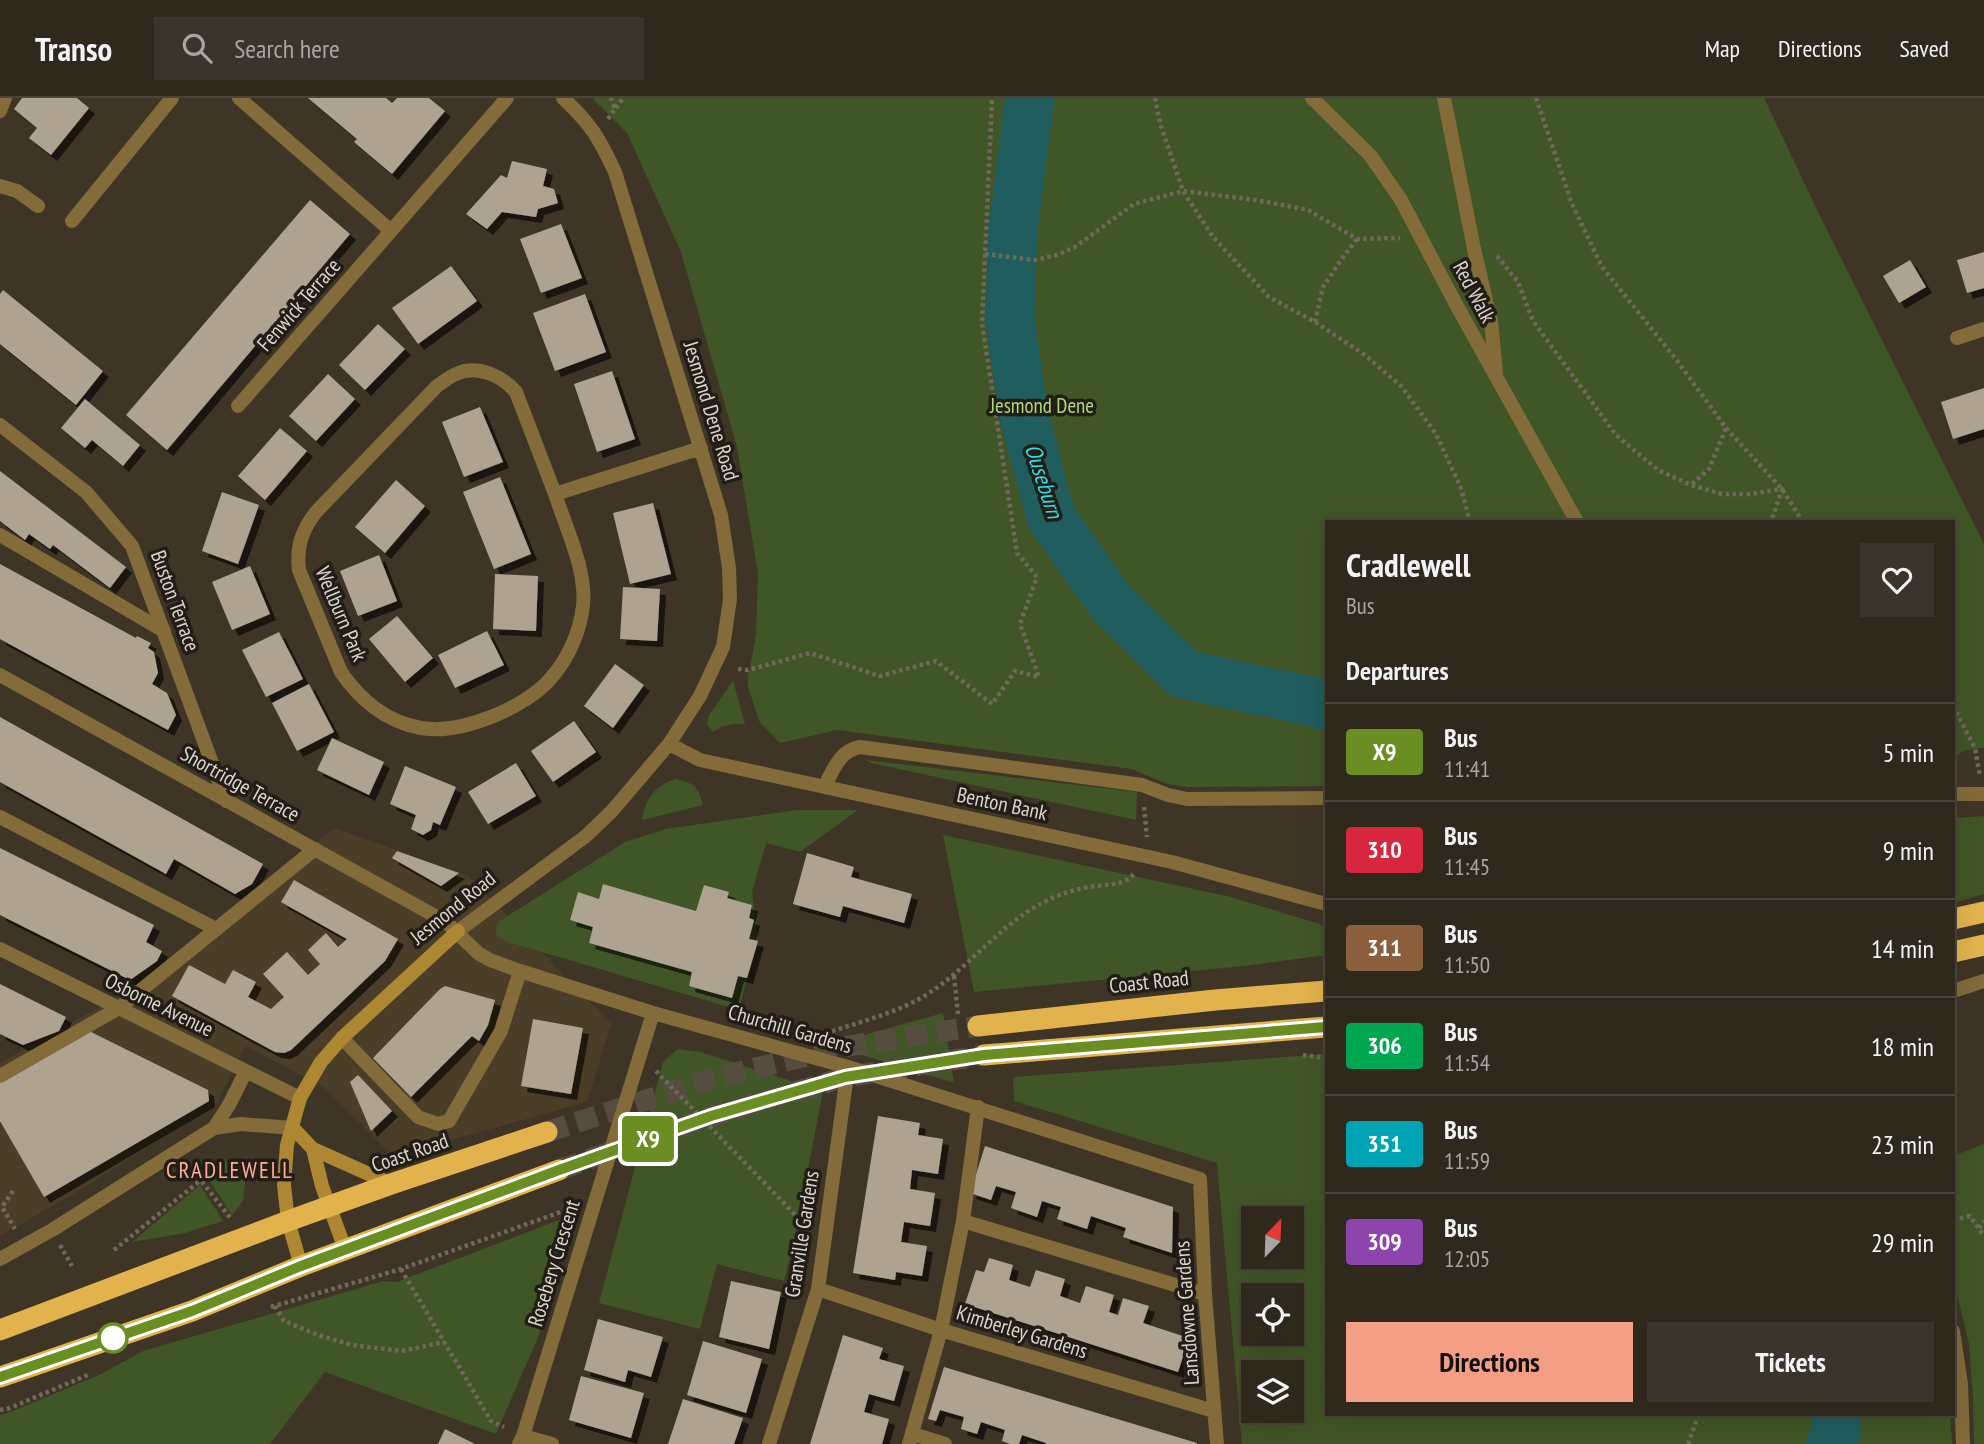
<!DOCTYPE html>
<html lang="en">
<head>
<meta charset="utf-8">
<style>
	body { margin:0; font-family:"PT Sans Narrow",sans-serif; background:#3b342a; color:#f1f3f6; height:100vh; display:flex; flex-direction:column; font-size:26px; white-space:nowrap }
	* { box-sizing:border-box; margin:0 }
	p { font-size:23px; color:#a7a6a4 }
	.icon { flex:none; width:38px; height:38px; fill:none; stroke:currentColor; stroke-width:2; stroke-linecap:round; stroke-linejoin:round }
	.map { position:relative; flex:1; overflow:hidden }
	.details { position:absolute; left:1325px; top:422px; width:630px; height:896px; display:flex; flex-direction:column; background:#2f281d; border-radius:0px; box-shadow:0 7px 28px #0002,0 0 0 2px #4a443b }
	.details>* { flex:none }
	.badge { padding:0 14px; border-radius:5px; font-size:24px; line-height:46px }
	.needle { width:46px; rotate:23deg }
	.controls { position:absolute; left:1241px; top:1108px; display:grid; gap:14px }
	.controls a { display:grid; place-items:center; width:63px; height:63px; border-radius:0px; background:#2f281d; box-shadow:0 7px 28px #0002,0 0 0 2px #4a443b; font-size:35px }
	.map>.badge { position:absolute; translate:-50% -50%; box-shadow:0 0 0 4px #fff }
	h2 { padding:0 21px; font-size:26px; line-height:63px }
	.round { display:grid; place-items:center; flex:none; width:74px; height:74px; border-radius:0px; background:#3b342a }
	.overview { display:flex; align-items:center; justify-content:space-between; height:119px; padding:0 21px }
	h1 { font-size:33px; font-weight:700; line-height:52px }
	.button { display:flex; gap:14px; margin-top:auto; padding:14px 21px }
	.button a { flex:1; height:80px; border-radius:0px; background:#f49e86; color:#111; font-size:28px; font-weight:700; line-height:80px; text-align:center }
	.button a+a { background:#3b342a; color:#f1f3f6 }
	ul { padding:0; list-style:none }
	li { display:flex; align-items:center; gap:21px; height:98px; padding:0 21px; border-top:2px solid #4a443b }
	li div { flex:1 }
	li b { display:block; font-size:26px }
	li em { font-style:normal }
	li .badge { min-width:77px; font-weight:700; text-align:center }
	header { display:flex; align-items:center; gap:42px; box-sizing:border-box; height:98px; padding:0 35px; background:#2f281d; border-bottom:2px solid #4a443b }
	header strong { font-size:33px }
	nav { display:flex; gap:38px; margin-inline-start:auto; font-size:24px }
	.search { width:490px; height:63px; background:#3b342a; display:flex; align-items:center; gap:18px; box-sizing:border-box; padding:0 24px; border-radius:0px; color:#a7a6a4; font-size:26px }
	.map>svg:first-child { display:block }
	.built { fill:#4b3e29 }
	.green { fill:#415627; fill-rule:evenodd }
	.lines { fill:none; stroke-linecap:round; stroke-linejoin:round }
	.river { stroke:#205d5f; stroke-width:49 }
	.building { fill:#aea291; filter:url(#shadow) }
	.highway-tunnel { stroke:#564d40; stroke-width:21; stroke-dasharray:21 10; stroke-linecap:butt }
	.path { stroke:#71685c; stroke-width:4.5; stroke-dasharray:3.5 3.5; stroke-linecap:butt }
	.lane { stroke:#836b3a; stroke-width:14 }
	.street { stroke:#836b3a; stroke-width:14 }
	.secondary { stroke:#ae8733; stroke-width:14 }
	.highway { stroke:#e2b34d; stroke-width:21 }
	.line-casing { stroke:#fff; stroke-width:16 }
	.line { stroke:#6b8e23; stroke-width:10 }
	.stop-dot { fill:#fff; stroke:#6b8e23; stroke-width:3.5 }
	.labels { text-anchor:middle; stroke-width:7; stroke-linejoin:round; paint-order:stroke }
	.street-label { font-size:21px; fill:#dbd5cc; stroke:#221e17 }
	.park-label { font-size:21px; fill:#add878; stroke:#221e17 }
	.water-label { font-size:23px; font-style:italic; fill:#2bdee4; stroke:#221e17 }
	.neighbourhood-label { font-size:23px; letter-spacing:2px; fill:#fdac96; stroke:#221e17 }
</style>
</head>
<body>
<header>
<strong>Transo</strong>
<div class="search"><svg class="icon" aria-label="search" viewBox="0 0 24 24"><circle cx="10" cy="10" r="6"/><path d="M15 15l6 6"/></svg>Search here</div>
<nav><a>Map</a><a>Directions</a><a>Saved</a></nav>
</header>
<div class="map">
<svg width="1984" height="1346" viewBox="0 0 1984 1346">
	<defs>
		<filter id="shadow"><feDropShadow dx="6" dy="6" stdDeviation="0" flood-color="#0009"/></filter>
	</defs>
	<rect width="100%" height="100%" fill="#3f3527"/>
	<path class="built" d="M335 730 468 778 611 926 587 1004 393 1058 324 989 245 948 216 1007 68 1099 0 1138V965L123 896Z"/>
	<path class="green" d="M592 0H1764L1821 120 1984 446V650L1965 652 1953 660V424H1326V688L1187 689 1167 686 1132 671 837 632 780 645 760 625 748 589V580L756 537 758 475 737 349 681 154 627 35Z
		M733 583 745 626C733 625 723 627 713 634L707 625 709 617Z
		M866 662 1137 694 1136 722 871 665Z
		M675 681C694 685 698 688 703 707L642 722C645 701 655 688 675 681Z
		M797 712H858L800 754 766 745 752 794 758 843 749 841 754 822 749 820 752 807 727 800 728 794 704 787 696 813 604 786 599 801 578 795 570 822 593 829 589 845 692 874 689 888 732 899 738 878 747 880 739 912 505 843 496 837 498 824 625 744 666 731Z
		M1984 718V796L1953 805V720Z
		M943 737 1231 799 1326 828V859L1319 858 1244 868 974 894Z
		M943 915 954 985 829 947Z
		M678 951 700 954 823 993 795 1138 784 1183 717 1166 700 1231 599 1205 663 964Z
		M1326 956V1316H1950L1952 1346H1242L1217 1065 1014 1003 1013 979ZM1253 1120H1292V1158H1253ZM1253 1197H1292V1236H1253ZM1253 1274H1292V1312H1253Z
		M1984 1046V1346H1974L1973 1300 1969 1246 1953 1180V1058Z
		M224 1060 245 1084 243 1103 232 1117 204 1074Z
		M200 1087 223 1123 185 1135 132 1144Z
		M564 1120 539 1237 496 1336 325 1274 270 1346H0V1317L10 1314 99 1277 143 1253 384 1183 397 1184Z"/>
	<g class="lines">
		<path class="river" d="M1030 0 1013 131 1010 221 1023 314 1051 419 1111 504 1184 576 1314 604 1326 608
			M1831 1346 1836 1335V1316"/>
	</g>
	<path class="building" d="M22 0H77L89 10 51 57 29 40 37 30 14 11Z
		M308 0H386L392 5 397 0H429L445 13 392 76 354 44 357 41Z
		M512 63 547 71 543 88 554 91 558 105 538 111 536 119 502 114 487 131 466 116 501 77 507 80Z
		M310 102 350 136 167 352 126 317Z
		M561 126 582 180 541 195 520 141Z
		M1984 154V190L1967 195 1957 162Z
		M1910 162 1926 189 1899 205 1883 178Z
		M451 168 477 203 418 246 392 210Z
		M3 192 103 273 76 307 0 246V196Z
		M585 196 606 254 555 273 533 215Z
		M378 226 405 251 365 292 339 267Z
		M612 273 635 341 597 354 574 286Z
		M328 276 355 301 316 343 289 318Z
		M1984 290V331L1953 341 1941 304Z
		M85 301 140 347 123 368 92 342 85 350 61 330Z
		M480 309 503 364 464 379 442 324Z
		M280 330 307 353 265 402 238 378Z
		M0 373 126 469 110 490 53 447 50 451 29 436 25 442 0 423Z
		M500 379 531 456 494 471 463 394Z
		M396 382 425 408 385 455 355 429Z
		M222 394 259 407 238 466 202 453Z
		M653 405 671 476 630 486 613 415Z
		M379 457 397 503 358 518 340 473Z
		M0 466 136 540 137 538 151 545 148 550 154 554 158 575 152 586 167 595 176 617 168 632 0 541Z
		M250 468 270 516 232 532 212 484Z
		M495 476 538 478 536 533 493 531Z
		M623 489 660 491 657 543 620 541Z
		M397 518 433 560 405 584 369 541Z
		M487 533 504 567 455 590 438 557Z
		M279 534 303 581 266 599 242 552Z
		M615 566 644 587 613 630 584 608Z
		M309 586 334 634 297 653 272 605Z
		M0 619 263 766 252 786 235 796 174 761 166 776 0 684Z
		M574 623 596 654 553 684 531 653Z
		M332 640 384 664 369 697 317 672Z
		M516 665 536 698 488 726 468 694Z
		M405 668 456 689 440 727 433 724 431 732 423 737 411 731 416 717 390 706Z
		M0 750 154 827 146 844 162 853 157 863 130 882 0 817Z
		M397 753 459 775 441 788 392 760Z
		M807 755 854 769 851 779 912 796 904 825 843 808 840 819 793 806Z
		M294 782 398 841 385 863 291 952 284 955 275 954 172 898 189 867 225 886 233 872 256 884 248 899 271 911 284 899 263 876 287 854 308 877 320 866 308 852 326 835 338 849 347 841 281 804Z
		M603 786 696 813 704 787 729 794 727 800 752 807 749 820 754 822 749 841 758 843 747 880 738 878 732 900 689 888 692 874 589 845 593 829 570 822 578 794 599 801Z
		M0 886 66 919 59 933 23 947 0 936Z
		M445 888 495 902 488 927 479 943 472 938 411 999 373 960 440 891Z
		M533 921 583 930 571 996 521 988Z
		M87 932 208 992 209 1003 44 1099 0 1023V982Z
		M358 977 392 1013 371 1033 350 984Z
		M878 1018 920 1025 918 1037 943 1041 938 1076 912 1072 910 1091 935 1095 930 1128 904 1124 901 1144 927 1148 922 1178 896 1174 895 1182 853 1175Z
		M985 1048 1173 1109 1172 1155 1123 1139 1126 1130 1091 1118 1087 1131 1057 1121 1061 1109 1042 1103 1037 1119 1011 1110 1016 1094 996 1088 991 1102 970 1095Z
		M989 1160 1013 1167 1009 1182 1030 1189 1036 1172 1065 1181 1060 1198 1080 1205 1086 1188 1114 1197 1109 1214 1118 1217 1123 1200 1149 1208 1143 1225 1189 1240 1178 1274 965 1206 976 1172 984 1174Z
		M731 1183 781 1194 769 1251 719 1239Z
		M598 1221 663 1239 651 1279 628 1272 625 1284 584 1272Z
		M843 1237 883 1250 879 1261 904 1268 894 1303 869 1296 864 1314 889 1321 882 1346H810Z
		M703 1243 762 1261 746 1315 687 1297Z
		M944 1269 1197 1345V1346H1046V1345L1022 1337 1019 1346H1010L1002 1343 1005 1332 981 1324 977 1336 961 1331 964 1319 940 1312 936 1323 928 1321Z
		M581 1278 644 1295 631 1340 569 1322Z
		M683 1301 743 1320 734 1346H668Z
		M445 1331 475 1346H438Z"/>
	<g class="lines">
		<path class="highway-tunnel" d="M547 1034 714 980 849 948 978 928
			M559 1072 711 1018 846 979 984 957"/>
		<path class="path" d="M1155 0 1160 25 1183 93 1213 139 1269 199 1315 224 1365 257 1402 289 1436 336 1461 390 1470 424
			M1536 0 1572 106 1602 169 1675 260 1726 330 1782 391 1803 424
			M616 10 623 0
			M608 21 615 11 611 0
			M985 156 1035 162 1057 157 1075 149 1134 106 1183 93 1256 102 1308 112 1357 141 1400 140
			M1497 158 1518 184 1533 223 1616 337 1658 372 1691 387 1722 396H1750L1782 391 1771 424
			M1315 224 1323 189 1341 162 1357 141
			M1692 386 1709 371 1726 330
			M738 571 748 572 810 555 880 578 936 563 992 606 1015 573 1039 579 1020 526 1037 479 1017 455 982 225 992 0
			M1953 608 1975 650 1980 679
			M1144 709 1147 739
			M954 878 958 916
			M819 938C856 924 899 916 932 893 972 866 1001 826 1044 804 1059 796 1073 792 1089 789 1105 786 1122 789 1134 776
			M1303 957 1326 960
			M656 973 806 1128
			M189 1067 231 1121
			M13 1093 2 1109 15 1131
			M1953 1122 1970 1118 1984 1138
			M1979 1130 1984 1123
			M60 1147 72 1168
			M114 1152 201 1082
			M401 1171 491 1323 504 1329
			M275 1208 284 1223 318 1237 352 1247 402 1253 444 1244
			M271 1209 401 1171 572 1110
			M0 1312 10 1310 90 1276
			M1688 1346 1699 1316"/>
		<path class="lane" d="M1312 0 1370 57 1401 102 1458 210 1577 424
			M0 13 5 0
			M0 88 17 93 38 108
			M1491 223 1496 274
			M0 437 164 533
			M0 719 216 831
			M342 940 418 1019 438 1026 449 1023 501 933 520 873
			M0 978 119 910 315 751
			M963 1123 1205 1196
			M913 1336 945 1346
			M909 1346 941 1232 963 1123 978 1009"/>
		<path class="street" d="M239 0 391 133 507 0
			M1444 0 1474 151 1491 223
			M72 123 172 0
			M1957 240 1984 231
			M238 308 391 133
			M0 327 86 394 132 448 226 703
			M555 396 516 294C502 278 478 266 456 276 449 279 443 284 437 288L316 414C302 432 296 449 299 472L341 574C360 602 387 624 421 630 460 637 526 610 551 580 568 561 580 534 583 508 587 473 566 430 555 396L701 350
			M0 577 446 824 478 855 490 862 520 873 653 915 848 969 1200 1081 1205 1196 1217 1346
			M669 646 700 662 1172 764 1326 806
			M824 689C834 671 839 653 860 649L1142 687 1168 697 1187 701 1326 700
			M1953 696H1984
			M458 833 586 738 612 713 669 646 700 598 723 549 730 501 729 470 721 417 615 74C599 40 591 26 563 0
			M0 851 300 1000
			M1953 893 1984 883
			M214 1030 241 1026 293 1030
			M0 1161 52 1132 214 1030 229 1007 246 973
			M818 1191 941 1232 1214 1313
			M1953 1233 1961 1286 1963 1346
			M523 1338 552 1346
			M519 1346 523 1338 653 915
			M769 1346 818 1191 848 969"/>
		<path class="secondary" d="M293 1030 313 1051 391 1086
			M313 1051 322 1088 345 1151
			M301 1168 288 1123 284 1087 287 1047 300 1000 321 964 342 940 458 833"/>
		<path class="highway" d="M1953 821 1984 814
			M1953 854 1984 847
			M978 928 1215 902 1326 893
			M984 957 1326 929
			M0 1232 288 1123 391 1086 547 1034
			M0 1279 192 1213 301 1168 559 1072"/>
	</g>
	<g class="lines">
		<g class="line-casing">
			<path id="line" d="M0 1279 192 1213 301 1168 559 1072 711 1018 845 979 984 957 1326 929"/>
		</g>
		<use href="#line" class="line"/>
	</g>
	<circle class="stop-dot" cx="113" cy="1240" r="14"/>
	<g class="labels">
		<g class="street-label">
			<text transform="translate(1474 194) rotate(62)" y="7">Red Walk</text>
			<text transform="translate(299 207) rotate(-49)" y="7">Fenwick Terrace</text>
			<text transform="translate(711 313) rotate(73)" y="7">Jesmond Dene Road</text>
			<text transform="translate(175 503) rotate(70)" y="7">Buston Terrace</text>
			<text transform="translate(341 516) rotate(67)" y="7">Wellburn Park</text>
			<text transform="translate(240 686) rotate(29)" y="7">Shortridge Terrace</text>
			<text transform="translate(1002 706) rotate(12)" y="7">Benton Bank</text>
			<text transform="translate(453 810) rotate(-39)" y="7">Jesmond Road</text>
			<text transform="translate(1149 884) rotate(-6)" y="7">Coast Road</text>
			<text transform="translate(159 907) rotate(26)" y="7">Osborne Avenue</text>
			<text transform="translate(790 931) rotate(16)" y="7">Churchill Gardens</text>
			<text transform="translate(410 1055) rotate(-19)" y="7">Coast Road</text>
			<text transform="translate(802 1136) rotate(-81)" y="7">Granville Gardens</text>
			<text transform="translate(554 1165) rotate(-73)" y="7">Rosebery Crescent</text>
			<text transform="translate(1187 1215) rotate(-94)" y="7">Lansdowne Gardens</text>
			<text transform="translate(1022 1234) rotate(17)" y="7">Kimberley Gardens</text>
		</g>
		<g class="park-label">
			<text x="1042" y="315">Jesmond Dene</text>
		</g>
		<g class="water-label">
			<text transform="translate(1044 383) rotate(72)" y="8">Ouseburn</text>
		</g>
		<g class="neighbourhood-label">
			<text x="230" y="1080">CRADLEWELL</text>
		</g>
	</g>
</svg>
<div class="controls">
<a><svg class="needle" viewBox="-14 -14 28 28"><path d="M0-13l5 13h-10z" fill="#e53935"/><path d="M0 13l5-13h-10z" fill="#a7a6a4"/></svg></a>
<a><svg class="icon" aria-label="locate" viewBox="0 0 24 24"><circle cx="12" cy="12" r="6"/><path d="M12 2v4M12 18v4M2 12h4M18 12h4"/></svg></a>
<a><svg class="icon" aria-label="layers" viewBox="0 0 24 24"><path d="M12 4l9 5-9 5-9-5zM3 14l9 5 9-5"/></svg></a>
</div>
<b class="badge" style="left:648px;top:1041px;background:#6b8e23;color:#fff">X9</b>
<section class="details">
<div class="overview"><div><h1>Cradlewell</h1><p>Bus</p></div><a class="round"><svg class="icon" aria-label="heart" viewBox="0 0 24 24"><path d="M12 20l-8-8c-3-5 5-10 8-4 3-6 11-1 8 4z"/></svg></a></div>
<h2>Departures</h2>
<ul>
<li><span class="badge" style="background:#6b8e23;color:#fff">X9</span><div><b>Bus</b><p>11:41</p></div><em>5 min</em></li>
<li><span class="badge" style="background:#d7263d;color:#fff">310</span><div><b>Bus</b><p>11:45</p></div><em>9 min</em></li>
<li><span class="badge" style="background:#8b5e3c;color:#fff">311</span><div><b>Bus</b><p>11:50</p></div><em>14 min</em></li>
<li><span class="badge" style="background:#00a651;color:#fff">306</span><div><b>Bus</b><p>11:54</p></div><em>18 min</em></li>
<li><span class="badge" style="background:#00a3b4;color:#fff">351</span><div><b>Bus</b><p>11:59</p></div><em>23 min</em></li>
<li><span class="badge" style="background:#8e44ad;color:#fff">309</span><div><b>Bus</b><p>12:05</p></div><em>29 min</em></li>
</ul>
<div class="button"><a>Directions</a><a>Tickets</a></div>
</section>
</div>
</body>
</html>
